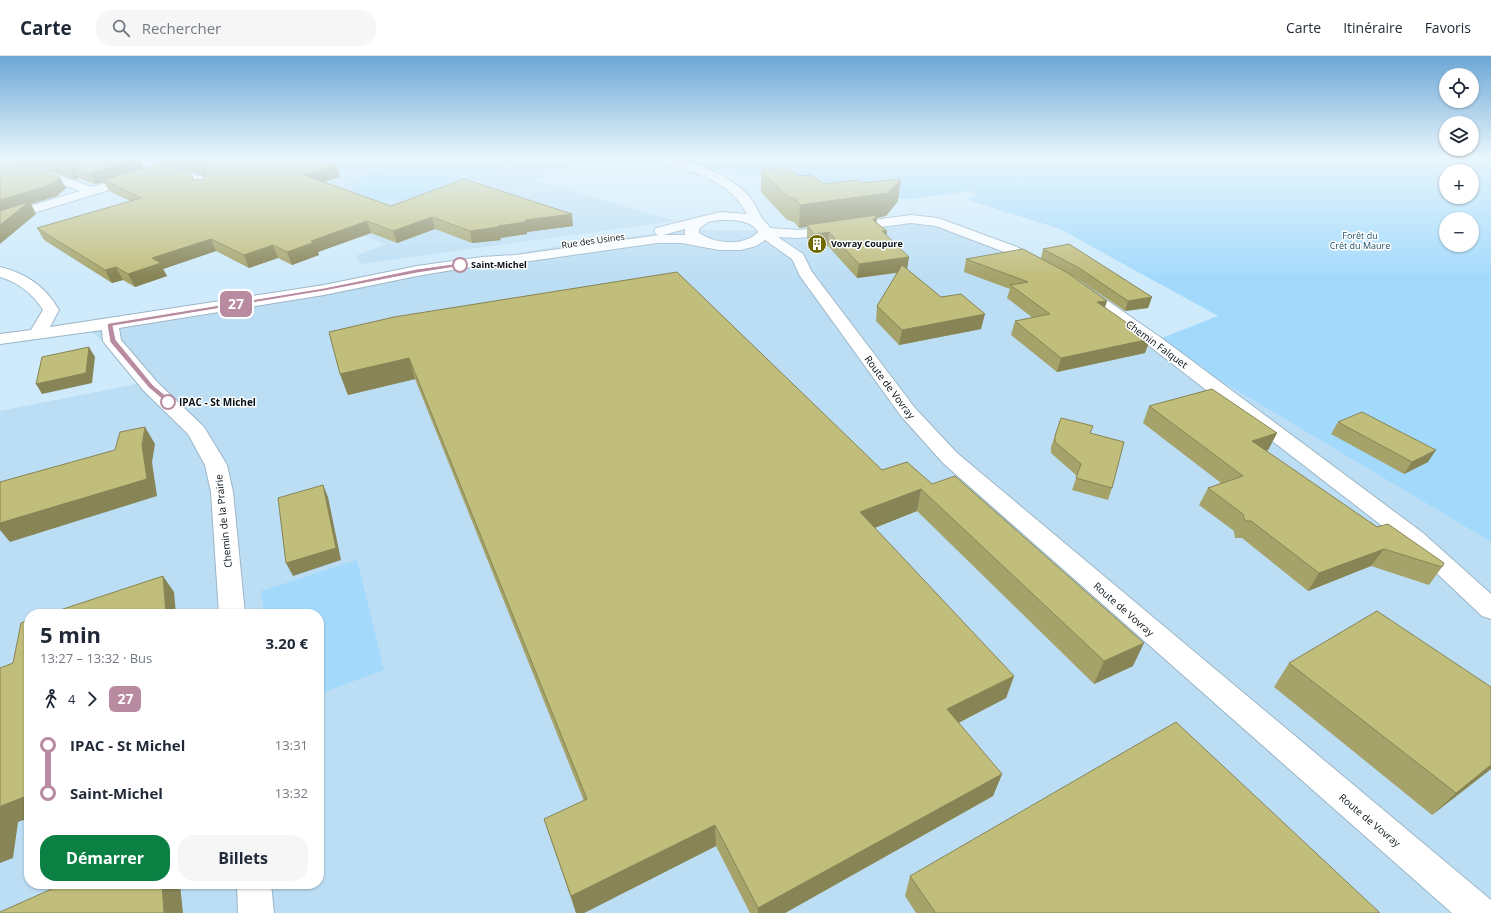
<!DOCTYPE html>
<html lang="fr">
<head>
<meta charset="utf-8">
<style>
	body { margin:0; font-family:"Open Sans",sans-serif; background:#f6f6f7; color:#1f2937; height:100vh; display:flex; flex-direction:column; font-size:15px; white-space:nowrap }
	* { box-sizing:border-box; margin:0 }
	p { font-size:13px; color:#747a83 }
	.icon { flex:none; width:22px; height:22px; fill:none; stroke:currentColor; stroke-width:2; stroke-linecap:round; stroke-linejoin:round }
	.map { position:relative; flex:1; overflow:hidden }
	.sheet { position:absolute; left:24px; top:553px; width:300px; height:280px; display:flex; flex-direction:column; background:#fff; border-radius:16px; box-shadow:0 1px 3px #0004 }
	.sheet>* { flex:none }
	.badge { padding:0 8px; border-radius:6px; font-size:14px; line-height:26px }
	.controls { position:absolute; left:1439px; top:12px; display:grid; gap:8px }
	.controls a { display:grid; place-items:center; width:40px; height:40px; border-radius:50%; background:#fff; box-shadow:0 1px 3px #0004; font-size:20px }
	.map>.badge { position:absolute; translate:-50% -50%; box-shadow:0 0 0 2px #fff }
	.legs { display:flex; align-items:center; gap:6px; height:44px; padding:0 16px; font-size:13px }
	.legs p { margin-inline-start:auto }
	.headline { display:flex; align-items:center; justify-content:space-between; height:68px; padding:0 16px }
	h1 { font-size:22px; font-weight:700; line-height:30px }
	.button { display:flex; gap:8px; margin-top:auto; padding:8px 16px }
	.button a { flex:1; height:46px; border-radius:16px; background:#0b8043; color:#fff; font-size:16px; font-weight:700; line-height:46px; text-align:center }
	.button a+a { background:#f6f6f7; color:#1f2937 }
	ul { padding:0 16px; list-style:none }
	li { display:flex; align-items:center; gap:14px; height:48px; font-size:15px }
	li i { display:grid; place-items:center; width:6px; height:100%; margin:0 5px; background:currentColor }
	li i::after { content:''; width:10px; height:10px; margin:-5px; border:3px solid; border-radius:50%; background:#fff }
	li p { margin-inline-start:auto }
	li:first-child i { background:linear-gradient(#0000 50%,currentColor 0) }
	li:last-child i { background:linear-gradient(currentColor 50%,#0000 0) }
	header { display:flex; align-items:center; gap:24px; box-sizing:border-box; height:56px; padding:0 20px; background:#fff; border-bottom:1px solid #e0e1e3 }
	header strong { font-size:19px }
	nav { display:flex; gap:22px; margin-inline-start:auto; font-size:14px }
	.search { width:280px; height:36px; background:#f6f6f7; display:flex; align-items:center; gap:10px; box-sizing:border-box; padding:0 14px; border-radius:16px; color:#747a83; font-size:15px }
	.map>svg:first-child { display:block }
	.built { fill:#bcdef4; fill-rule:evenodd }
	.green { fill:#a3dafc; fill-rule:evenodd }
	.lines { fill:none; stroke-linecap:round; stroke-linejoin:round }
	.minor-casing { stroke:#9cb6c7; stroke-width:2 }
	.minor { fill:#fff; fill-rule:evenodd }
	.wall { fill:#a6a36a }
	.shaded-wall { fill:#878456 }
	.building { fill:#c1bd7b; stroke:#878456 }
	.line-1 { fill:#b98ba1; stroke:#fff }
	.stop-1-dot { fill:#fff; stroke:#b98ba1; stroke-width:2 }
	.labels { text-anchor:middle; stroke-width:3; stroke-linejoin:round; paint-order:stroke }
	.far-park-label { font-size:9px; fill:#1c4e6a; stroke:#fff }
	.far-street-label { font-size:9px; fill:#050e14; stroke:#fff }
	.far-poi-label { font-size:9px; font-weight:bold; fill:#050e14; stroke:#fff; text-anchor:start }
	.far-stop-label { font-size:9px; font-weight:bold; fill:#050e14; stroke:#fff; text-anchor:start }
	.street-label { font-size:10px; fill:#050e14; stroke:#fff }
	.stop-label { font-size:10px; font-weight:bold; fill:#050e14; stroke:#fff; text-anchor:start }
</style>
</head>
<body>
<header>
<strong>Carte</strong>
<div class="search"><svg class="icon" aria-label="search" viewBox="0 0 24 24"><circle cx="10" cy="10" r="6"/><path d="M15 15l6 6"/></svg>Rechercher</div>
<nav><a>Carte</a><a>Itinéraire</a><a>Favoris</a></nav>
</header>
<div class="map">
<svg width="1491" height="857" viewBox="0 0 1491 857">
	<rect width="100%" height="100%" fill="#ceeafb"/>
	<path class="built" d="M152 101H602L534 124 676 165 360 208 356 200 386 188 228 127Z
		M916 163 1012 194 1154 285 1491 486V857H0V355L141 327 135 313 84 269 339 231 574 187 691 174 785 175 799 178ZM29 558H319V828H29Z"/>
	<path class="green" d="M420 101H517C511 113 490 117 479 121 448 132 384 159 354 136L353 129 361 122 368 118Z
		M658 101H1491V486L1154 285 1218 260 1060 173 965 143 978 141 971 135 910 143 872 142 821 130 715 114ZM1446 115H1472V141H1446ZM1446 163H1472V189H1446Z
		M357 504 384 614 319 638V558H264L261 535Z"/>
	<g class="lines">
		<g class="minor-casing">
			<path id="minor" d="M24 101H50L44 104 0 113V105Z
				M117 101H136L207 122 209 131 207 134H199L197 127 119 103Z
				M640 101C678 101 721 111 748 139 756 147 758 158 764 165 767 168 769 169 770 172L799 174 911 159 938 162 1017 191 1046 207 1049 210 1046 213 1041 215 1036 213 1007 197 936 170 911 167 799 182 778 181 803 198 812 216 915 352 957 397 1491 844V857H1452L943 407 901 360 800 220 792 203 765 184 756 190 741 194H719L682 187H657L516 207 482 209 417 220 324 239 119 272 121 284 158 327 204 371 227 409 233 436 245 558H219L211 436 205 409 188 378 144 335 106 289 103 285 102 274 0 288V278L31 274 43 254C33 238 18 226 0 221V211C27 218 45 230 59 254L50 271 324 229 417 210 482 201 516 199 659 179 656 178 654 175 656 172 720 156 747 158C726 118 682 113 642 103ZM720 164C732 164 751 163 758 176 744 191 715 188 699 177V173L708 166ZM685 173V179H663Z
				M33 110 92 131 135 118 139 119 141 122 139 125 0 167V159L80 135 29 117 27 114 29 111Z
				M1080 228 1086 230 1160 281 1423 477 1491 538V563L1482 560 1407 489 1148 289 1074 236 1072 233 1074 230Z
				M237 828H271L274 857H238Z"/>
		</g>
		<use href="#minor" class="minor"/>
	</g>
	<path class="wall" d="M0 101H137L144 112 191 117 194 124H202L205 120 142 101H314L313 102 337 110 340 121 323 126 391 150 573 170 527 176V178L500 182 501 184 472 187 435 173 397 187 371 177 318 196 319 199 292 209 278 202 249 212 216 195 163 213 167 220 135 231 123 224 112 227 44 184 37 172 130 145 109 135 104 126 95 128 78 122 76 124 15 104H11L66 132 57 140 31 148 36 158Z
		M761 114 798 120 824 128 862 127 898 145 886 160 877 162 876 166 887 175 886 179 907 214 941 241 981 273 899 289 876 265 877 250 897 217 857 222 828 190 813 191 807 182V171L799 172 794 166 787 164 761 136Z
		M1043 193 1152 241 1148 252 1125 255 1076 222 1070 219 1105 252 1150 283 1145 297 1057 316 1011 279 1015 265 1033 262 1007 242 1010 233 964 216 966 203 1041 202Z
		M329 276 882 414 907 406 1133 610 1094 628 917 455 874 472 1014 620 1006 642 958 667 1002 718 993 740 785 857H750L716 790 584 857H576L551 784 544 763 584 745 415 323 348 339 340 318Z
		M1149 350 1277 377 1268 394 1266 395 1377 471 1442 511 1429 529 1371 510 1308 535 1242 482H1235L1234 475 1199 449 1208 432 1221 427 1143 367Z
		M1338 366 1428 406 1404 418 1331 378Z
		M1090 377 1112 432 1108 444 1072 434 1077 420 1051 397V391L1055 380Z
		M1289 607 1491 631V713L1432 759 1274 631Z
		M910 820 1380 857H916L905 840Z"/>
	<path class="shaded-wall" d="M140 102 145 113 104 124V126L95 128 90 117Z
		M337 110 340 121 308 131 304 119Z
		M72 111 78 122 76 124 70 113Z
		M60 121 66 132 57 140 31 148 36 158 0 188V144Z
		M901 123 898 145 886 160 877 162 876 173 807 169V171L799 172 800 149Z
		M572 158 573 170 527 176V178L500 182 501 184 472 187 470 175 525 164Z
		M432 161 435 173 397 187 393 175Z
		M367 165 371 177 318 196 319 199 292 209 287 196 311 185Z
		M882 175H887L885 189Z
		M829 176 828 190 813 191 814 178Z
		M211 183 216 195 163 213 167 220 135 231 128 218 152 202Z
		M273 189 278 202 249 212 244 199Z
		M909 201 907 215 857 222 859 208Z
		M116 211 123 224 112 227 105 214Z
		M1152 241 1148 252 1125 255 1128 245Z
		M1107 245 1103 258 1097 246Z
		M985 258 981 273 899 289 902 274Z
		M1150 283 1145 297 1057 316 1061 302Z
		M89 291 95 301 92 327 42 338 36 328Z
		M409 302 415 323 348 339 340 318Z
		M145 371 155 388 152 406 157 440 10 486 0 474V467L142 389Z
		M1277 377 1268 394 1243 402 1252 385Z
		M1436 394 1428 406 1404 418 1412 406Z
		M323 429 328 441 341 504 293 520 286 507Z
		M921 433 917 455 857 479 860 456Z
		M1384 493 1371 510 1308 535 1319 517Z
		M163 520 174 536 176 558H166Z
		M1144 587 1133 610 1094 628 1104 605Z
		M1014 620 1006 642 941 676 947 653Z
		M1491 709V713L1432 759 1456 737Z
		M1002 718 993 740 785 857H758V852Z
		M29 739V762L18 766 13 802 0 807V756L1 750Z
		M715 769 716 790 584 857H576L571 840Z
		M162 828H180L183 857H164Z"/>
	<path class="building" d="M0 101H4L60 121 50 129 0 144Z
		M34 101H137L140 102 90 117 72 111 70 113Z
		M173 101H311L337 110 304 119 391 150 464 123 572 158 525 164V166L498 170V171L470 175 432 161 393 175 367 165 311 185 315 186 287 196 273 189 244 199 211 183 152 202 161 207 128 218 116 211 105 214 37 172 141 142 104 124 158 108 191 117 193 124H202L206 120 203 110Z
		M786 111 798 120 811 119 824 128 858 124 862 127 901 123 888 137 800 149 795 142 788 141 761 114Z
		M29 146 0 169V155Z
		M877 159 873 164 887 175H882L909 201 859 208 829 176 814 178 807 169Z
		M1069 188 1152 241 1128 245 1079 212 1043 193Z
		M1023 193 1068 217 1107 245 1097 246 1150 283 1061 302 1015 265 1050 258 1010 229 1028 226 966 203Z
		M902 209 941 241 961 238 985 258 902 274 877 250Z
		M677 216 882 414 907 406 932 428 955 420 1144 587 1104 605 921 433 860 456 1014 620 947 653 1002 718 758 852 715 769 571 840 544 763 587 743 409 302 340 318 329 276 394 261Z
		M89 291 86 317 36 328 42 301Z
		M1212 333 1277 377 1252 385 1377 471 1388 468 1444 507 1442 511 1384 493 1319 517 1251 465H1245L1243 458 1208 432 1243 420 1149 350Z
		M1362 356 1436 394 1412 406 1338 366Z
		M1061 362 1093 370 1090 377 1124 386 1112 432 1076 422 1081 408 1055 386V380Z
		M145 371 142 389 147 423 0 467V426L115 394 120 376Z
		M323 429 336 492 286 507 278 442Z
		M163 520 166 558H48Z
		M1377 555 1491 631V709L1456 737 1289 607Z
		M29 564V739L1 750 0 756V612L13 607 21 567Z
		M1176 666 1380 857H933L935 856 910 820Z
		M63 828H162L164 857H0V856Z"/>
	<linearGradient id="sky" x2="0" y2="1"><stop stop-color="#6ca7d5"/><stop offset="0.46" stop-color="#e9f6fd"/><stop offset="1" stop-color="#e9f6fd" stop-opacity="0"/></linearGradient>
	<rect width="1491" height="221" fill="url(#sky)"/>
	<path class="line-1" d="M460 207H462V210L417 217 324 235 113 270 116 284 153 329 171 344 172 346 168 348 149 332 110 286 107 268 110 267 324 232 417 213Z"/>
	<defs>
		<g id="building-disc" transform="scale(1)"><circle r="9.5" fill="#6f6800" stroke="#fff"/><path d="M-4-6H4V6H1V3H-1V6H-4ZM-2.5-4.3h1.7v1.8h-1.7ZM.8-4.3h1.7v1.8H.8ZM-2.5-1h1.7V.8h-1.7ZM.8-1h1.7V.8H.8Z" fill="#fff"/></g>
	</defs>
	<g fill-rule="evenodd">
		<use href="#building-disc" x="817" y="188"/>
	</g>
	<g class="stop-1-dot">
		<circle cx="460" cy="209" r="7"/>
		<circle cx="168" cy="346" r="7"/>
	</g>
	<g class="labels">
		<g class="far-park-label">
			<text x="1360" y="183">Forêt du<tspan x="1360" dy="10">Crêt du Maure</tspan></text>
		</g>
		<g class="far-street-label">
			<text transform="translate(593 185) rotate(-8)" y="3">Rue des Usines</text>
		</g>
		<g class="far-poi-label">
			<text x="831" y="191">Vovray Coupure</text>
		</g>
		<g class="far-stop-label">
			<text x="471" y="212">Saint-Michel</text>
		</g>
		<g class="street-label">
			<text transform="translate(1157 288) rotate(36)" y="4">Chemin Falquet</text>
			<text transform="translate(890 331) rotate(53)" y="4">Route de Vovray</text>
			<text transform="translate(223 465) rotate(-96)" y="4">Chemin de la Prairie</text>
			<text transform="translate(1124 553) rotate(41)" y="4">Route de Vovray</text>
			<text transform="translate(1370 764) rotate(40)" y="4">Route de Vovray</text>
		</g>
		<g class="stop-label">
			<text x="179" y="350">IPAC - St Michel</text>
		</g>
	</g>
</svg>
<div class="controls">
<a><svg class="icon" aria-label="locate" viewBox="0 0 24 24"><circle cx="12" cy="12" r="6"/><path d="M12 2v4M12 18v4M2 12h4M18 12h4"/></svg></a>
<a><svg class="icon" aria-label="layers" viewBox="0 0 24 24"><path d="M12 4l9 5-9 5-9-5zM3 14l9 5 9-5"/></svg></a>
<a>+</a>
<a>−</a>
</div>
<b class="badge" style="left:236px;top:248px;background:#b98ba1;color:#fff">27</b>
<section class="sheet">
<div class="headline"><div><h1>5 min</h1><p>13:27 – 13:32 · Bus</p></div><b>3.20 €</b></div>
<div class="legs"><svg class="icon" aria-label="walk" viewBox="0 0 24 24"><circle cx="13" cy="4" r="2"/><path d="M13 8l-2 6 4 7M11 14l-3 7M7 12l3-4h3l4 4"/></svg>4<svg class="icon" aria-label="forward" viewBox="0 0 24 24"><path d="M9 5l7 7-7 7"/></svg><b class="badge" style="background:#b98ba1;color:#fff">27</b></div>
<ul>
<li><i style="color:#b98ba1"></i><b>IPAC - St Michel</b><p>13:31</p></li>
<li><i style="color:#b98ba1"></i><b>Saint-Michel</b><p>13:32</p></li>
</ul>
<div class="button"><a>Démarrer</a><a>Billets</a></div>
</section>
</div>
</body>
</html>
